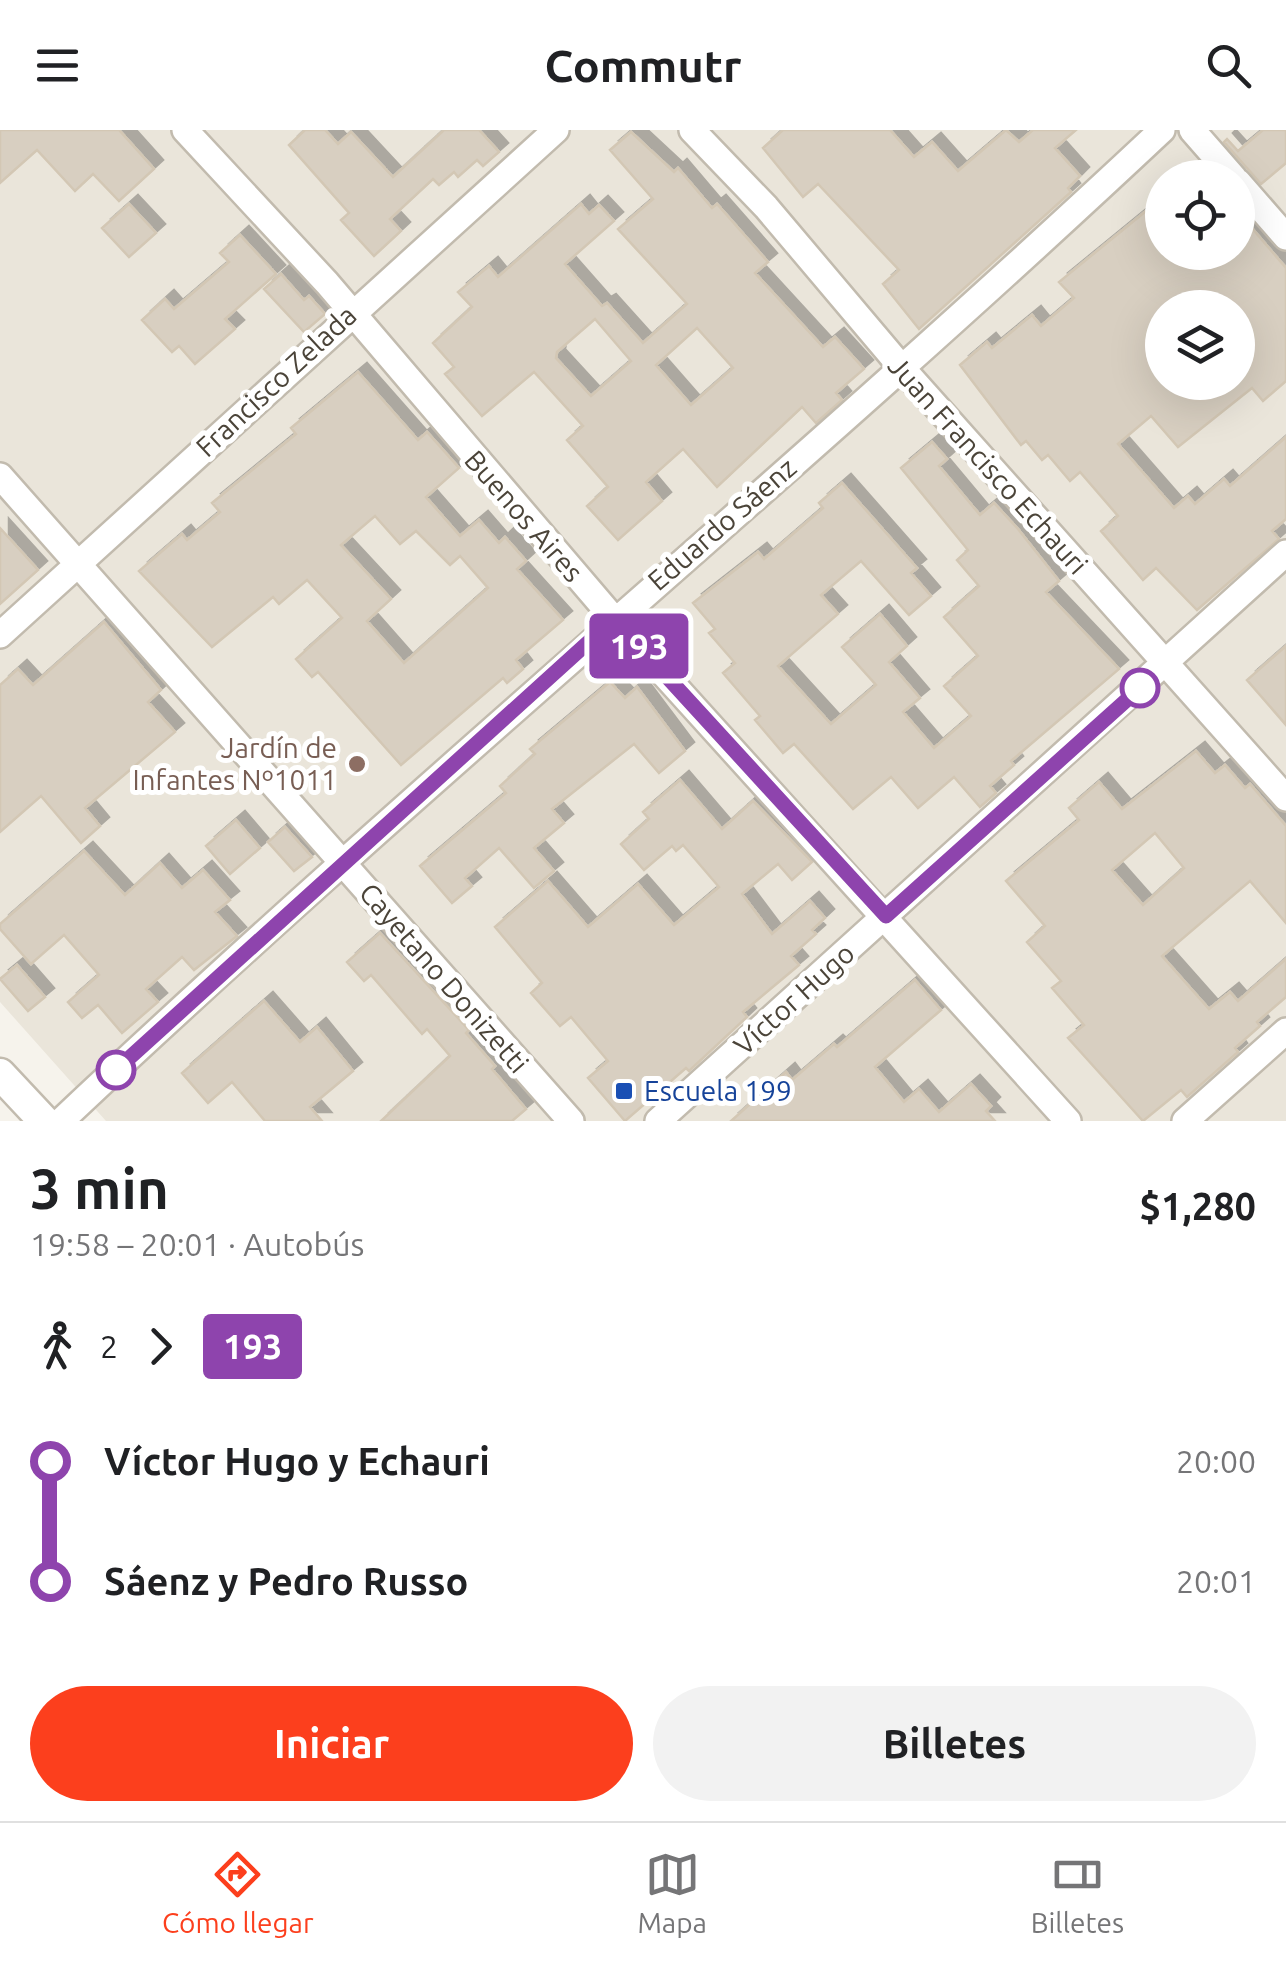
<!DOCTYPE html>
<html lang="es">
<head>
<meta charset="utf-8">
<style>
	body { margin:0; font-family:Ubuntu,sans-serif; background:#f2f2f2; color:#202124; height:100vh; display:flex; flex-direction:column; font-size:38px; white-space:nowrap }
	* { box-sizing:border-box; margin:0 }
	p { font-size:32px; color:#757577 }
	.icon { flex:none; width:55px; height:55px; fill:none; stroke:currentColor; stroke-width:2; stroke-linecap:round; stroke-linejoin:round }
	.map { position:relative; height:991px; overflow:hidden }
	.panel { display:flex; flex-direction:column; background:#fff; flex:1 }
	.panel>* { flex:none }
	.badge { padding:0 20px; border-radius:8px; font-size:35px; line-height:65px }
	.tools { position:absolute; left:1145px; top:30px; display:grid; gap:20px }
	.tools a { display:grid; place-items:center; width:110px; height:110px; border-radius:50%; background:#fff; box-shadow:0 10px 40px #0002; font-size:50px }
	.map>.badge { position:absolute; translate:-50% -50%; box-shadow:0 0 0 5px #fff }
	.legs { display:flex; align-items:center; gap:15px; height:110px; padding:0 30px; font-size:32px }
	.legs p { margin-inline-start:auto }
	.head { display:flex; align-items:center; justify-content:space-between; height:170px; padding:0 30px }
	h1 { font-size:55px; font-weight:600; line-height:75px }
	.button { display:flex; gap:20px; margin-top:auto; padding:20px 30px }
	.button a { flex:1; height:115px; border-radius:60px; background:#fc3f1d; color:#fff; font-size:40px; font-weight:600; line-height:115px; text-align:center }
	.button a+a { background:#f2f2f2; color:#202124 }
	ul { padding:0 30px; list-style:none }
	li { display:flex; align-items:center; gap:35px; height:120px; font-size:38px }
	li i { display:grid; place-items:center; width:15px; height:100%; margin:0 12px; background:currentColor }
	li i::after { content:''; width:25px; height:25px; margin:-12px; border:8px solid; border-radius:50%; background:#fff }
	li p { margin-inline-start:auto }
	li:first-child i { background:linear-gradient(#0000 50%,currentColor 0) }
	li:last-child i { background:linear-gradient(currentColor 50%,#0000 0) }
	header { display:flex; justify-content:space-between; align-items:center; height:130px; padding:0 30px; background:#fff; font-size:45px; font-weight:600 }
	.tabs { display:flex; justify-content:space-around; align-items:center; height:140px; border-top:2px solid #e0e0e0; background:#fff; font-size:28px; color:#757577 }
	.tabs a { display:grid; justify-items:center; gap:5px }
	.tabs .selected { color:#fc3f1d }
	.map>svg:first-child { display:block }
	.residential { fill:#eae5da; fill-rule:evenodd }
	.building { fill:#d8cfc1; stroke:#d3c7b4; stroke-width:2.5; fill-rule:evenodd; filter:url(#shadow) }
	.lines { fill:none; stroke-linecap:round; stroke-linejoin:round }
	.minor-casing { stroke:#c2bbae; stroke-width:30 }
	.tertiary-casing { stroke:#c2bbae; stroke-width:35 }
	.minor { stroke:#fff; stroke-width:25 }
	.tertiary { stroke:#fff; stroke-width:30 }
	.line-1-casing { stroke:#fff; stroke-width:22 }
	.line-1 { stroke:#8e44ad; stroke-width:15 }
	.stop-1-dot { fill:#fff; stroke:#8e44ad; stroke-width:5 }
	.education-dot { fill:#8d6e63; stroke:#fff; stroke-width:4 }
	.transit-dot { fill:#1a4fb4; stroke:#fff; stroke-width:4 }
	.labels { text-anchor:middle; stroke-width:10; stroke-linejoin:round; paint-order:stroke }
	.street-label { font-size:28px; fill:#4b4439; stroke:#fff }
	.education-label { font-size:28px; fill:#785e54; stroke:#fff; text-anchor:end }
	.transit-label { font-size:28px; fill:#164399; stroke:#fff; text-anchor:start }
</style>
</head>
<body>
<header><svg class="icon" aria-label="menu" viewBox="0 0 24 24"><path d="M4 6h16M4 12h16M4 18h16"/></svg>Commutr<svg class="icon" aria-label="search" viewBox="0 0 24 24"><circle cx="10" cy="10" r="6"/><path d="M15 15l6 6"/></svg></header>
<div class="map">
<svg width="1286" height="991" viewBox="0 0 1286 991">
	<defs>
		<filter id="shadow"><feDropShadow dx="9" dy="-9" stdDeviation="0" flood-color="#0004"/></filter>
	</defs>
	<rect width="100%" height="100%" fill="#f6f3ec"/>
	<path class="residential" d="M0 0H1286V991H106L0 872ZM1162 48H1238V122H1162ZM1162 178H1238V252H1162Z"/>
	<path class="building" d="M0 0H119L154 39 119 71 93 44 75 61 37 20 0 53Z
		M305 0H325L338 14 351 2 393 47 444 0H479L499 22 483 36 477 30 458 47 454 42 439 55 433 49 390 89 401 101 374 126 341 90 349 83 289 15Z
		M783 0H890L914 27 932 12 958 41 1006 0 1019 12 1033 0H1076L1055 18 1080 46 1068 58 1071 62 919 199 883 154 899 140 818 54 803 67 763 18Z
		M1263 0H1286V33L1261 54 1224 12 1227 9 1238 21Z
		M631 2 674 42 678 38 712 78 717 74 768 132 755 143 823 217 835 207 864 239 836 263 842 270 816 293 802 277 717 357 683 319 646 352 662 371 618 410 587 376 608 357 567 310 583 296 534 242 482 286 445 244 454 237 433 213 472 177 458 162 489 136 498 147 581 74 589 84 599 75 614 91 565 134 602 176 607 173 643 213 687 174 618 99 653 69 610 20ZM595 189 631 231 591 266 556 228 557 222ZM697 198 733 238 691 275 656 235Z
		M1162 68V122H1238V82L1286 138V251L1263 271 1252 258 1178 317 1151 286 1118 314 1174 378 1188 366 1195 374 1224 349 1230 356 1286 307V389L1272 401 1279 409 1197 480 1156 438 1143 450 1101 401 1118 386 1080 342 1070 351 1048 325 1042 330 1026 311 1021 315 960 235 987 212 992 218 1032 185 1041 196 1074 168 1059 152ZM1162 178H1238V252H1162Z
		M129 74 156 103 129 127 102 98Z
		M240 105 276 144 225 189 235 199 195 234 179 216 172 222 142 190 165 169 174 179 229 132 220 123Z
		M281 144 304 170 309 166 325 184 304 202 264 159Z
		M358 242 418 310 427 302 459 338 426 367 460 406 479 390 499 413 505 407 526 431 517 439 563 490 516 530 523 539 507 553 503 548 401 635 318 542 312 547 296 529 342 488 307 450 279 474 273 467 212 517 139 441 182 404 187 410 220 382 212 373 296 304 291 298ZM375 386 400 414 416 401 450 435 460 426 488 458 404 533 367 491 391 469 341 415Z
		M932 312 947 329 939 336 980 385 994 373 1018 399 1059 451 1046 462 1119 539 1011 631 1014 635 990 656 996 663 980 677 954 647 918 678 891 647 853 679 794 614 783 623 755 590 760 586 723 543 735 533 709 503 715 499 693 473 758 422 764 429 823 378 819 373 842 353 917 438 911 443 931 466 909 485 861 431 821 465 838 484 778 536 831 594 876 555 842 517 880 484 907 516 889 532 920 568 903 582 934 618 971 586 944 556 978 526 944 487 979 456 957 430 968 420 901 338Z
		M0 398 38 440 0 474Z
		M104 492 161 560 148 572 175 602 85 678 100 696 81 713 41 666 0 702V555L18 539 33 555Z
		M1286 516V595L1247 550Z
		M610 552 625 568 637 557 685 621 659 643 634 614 552 679 564 693 534 718 554 741 534 758 499 718 465 748 472 756 452 773 420 736 506 663 500 656 535 624 530 619Z
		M1196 621 1215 643 1225 635 1245 658 1250 654 1286 696V793L1250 751 1162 826 1209 879 1230 862 1238 871 1286 829V867L1257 892 1260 896 1235 918 1238 922 1187 967 1181 960 1143 991 1068 908 1084 895 1052 858 1061 851 1027 812 1045 796 1006 751 1079 690 1069 678 1099 652 1122 679ZM1155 703 1184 738 1143 775 1112 740Z
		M680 650 722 699 753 671 812 732 792 750 778 734 742 764 772 804 810 771 825 788 812 800 816 804 791 826 799 835 743 882 747 887 689 941 686 938 625 991 588 948 608 931 571 887 560 896 531 863 542 853 495 797 548 751 588 797 638 754 674 795 719 757 683 715 676 721 672 716 644 740 621 714 649 689 643 682Z
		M236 690 260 718 230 744 206 716Z
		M285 697 312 727 294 741 268 712Z
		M84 721 125 765 160 733 182 758 203 740 230 770 215 782 237 806 194 840 182 827 146 859 158 872 122 903 98 875 82 888 68 872 99 845 64 805 31 834 0 799V794Z
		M380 803 469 900 466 903 495 936 492 939 526 979 512 991H381L450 926 427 899 422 904 371 845 364 851 347 832Z
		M17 835 45 867 28 881 0 849Z
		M915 850 941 880 875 937 904 972 919 959 939 982 971 954 991 976 986 981 995 991H731L786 942 792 950 834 914 837 917Z
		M264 871 300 912 317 897 353 941 310 977 322 991H265L232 952 208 973 182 943Z"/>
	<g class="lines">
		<g class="minor-casing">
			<path id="minor" d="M185 0 327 153 614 489 1068 991
				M692 0 766 77 902 238 1286 668
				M1192 0 1234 48
				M1238 52 1286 107
				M0 346 571 991
				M0 505 556 0
				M61 991C420 652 802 338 1162 0
				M658 991 1286 423
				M1185 991 1286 901"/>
		</g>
		<g class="tertiary-casing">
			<path id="tertiary" d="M0 944 44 991"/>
		</g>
		<use href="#minor" class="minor"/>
		<use href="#tertiary" class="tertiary"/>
	</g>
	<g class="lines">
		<g class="line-1-casing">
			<path id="line-1" d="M116 940 614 489 886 786 1140 558"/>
		</g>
		<use href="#line-1" class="line-1"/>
	</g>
	<g class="stop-1-dot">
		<circle cx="1140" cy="558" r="18"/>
		<circle cx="116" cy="940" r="18"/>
	</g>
	<circle class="education-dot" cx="357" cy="634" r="10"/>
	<rect class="transit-dot" x="614" y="951" width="20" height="20" rx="5"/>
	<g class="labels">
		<g class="street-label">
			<text transform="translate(276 251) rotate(-43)" y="10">Francisco Zelada</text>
			<text transform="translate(988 335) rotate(48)" y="10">Juan Francisco Echauri</text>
			<text transform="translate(524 386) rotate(49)" y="10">Buenos Aires</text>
			<text transform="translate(722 394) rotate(-41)" y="10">Eduardo Sáenz</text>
			<text transform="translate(444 848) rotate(49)" y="10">Cayetano Donizetti</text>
			<text transform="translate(794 869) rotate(-42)" y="10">Víctor Hugo</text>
		</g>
		<g class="education-label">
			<text x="337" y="628">Jardín de<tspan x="337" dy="32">Infantes Nº1011</tspan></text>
		</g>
		<g class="transit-label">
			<text x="644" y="971">Escuela 199</text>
		</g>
	</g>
</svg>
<div class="tools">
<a><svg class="icon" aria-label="locate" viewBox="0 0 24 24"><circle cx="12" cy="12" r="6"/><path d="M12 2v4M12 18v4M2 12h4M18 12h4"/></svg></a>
<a><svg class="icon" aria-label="layers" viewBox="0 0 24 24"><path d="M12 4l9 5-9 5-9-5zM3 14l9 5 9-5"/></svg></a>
</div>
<b class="badge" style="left:639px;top:516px;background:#8e44ad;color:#fff">193</b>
</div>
<section class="panel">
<div class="head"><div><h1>3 min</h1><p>19:58 – 20:01 · Autobús</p></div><b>$1,280</b></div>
<div class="legs"><svg class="icon" aria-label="walk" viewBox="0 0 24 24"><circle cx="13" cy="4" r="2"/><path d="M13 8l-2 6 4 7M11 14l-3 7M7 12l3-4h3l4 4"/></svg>2<svg class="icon" aria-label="forward" viewBox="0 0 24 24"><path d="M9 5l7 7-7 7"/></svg><b class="badge" style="background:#8e44ad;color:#fff">193</b></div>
<ul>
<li><i style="color:#8e44ad"></i><b>Víctor Hugo y Echauri</b><p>20:00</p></li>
<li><i style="color:#8e44ad"></i><b>Sáenz y Pedro Russo</b><p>20:01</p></li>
</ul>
<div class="button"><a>Iniciar</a><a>Billetes</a></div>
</section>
<nav class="tabs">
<a class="selected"><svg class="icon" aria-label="directions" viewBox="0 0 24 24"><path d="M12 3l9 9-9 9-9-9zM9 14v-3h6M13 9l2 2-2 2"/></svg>Cómo llegar</a>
<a><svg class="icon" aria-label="map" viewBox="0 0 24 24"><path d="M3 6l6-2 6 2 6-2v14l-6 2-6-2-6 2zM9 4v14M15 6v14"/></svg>Mapa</a>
<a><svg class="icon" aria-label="tickets" viewBox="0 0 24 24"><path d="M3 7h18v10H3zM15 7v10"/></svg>Billetes</a>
</nav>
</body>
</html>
